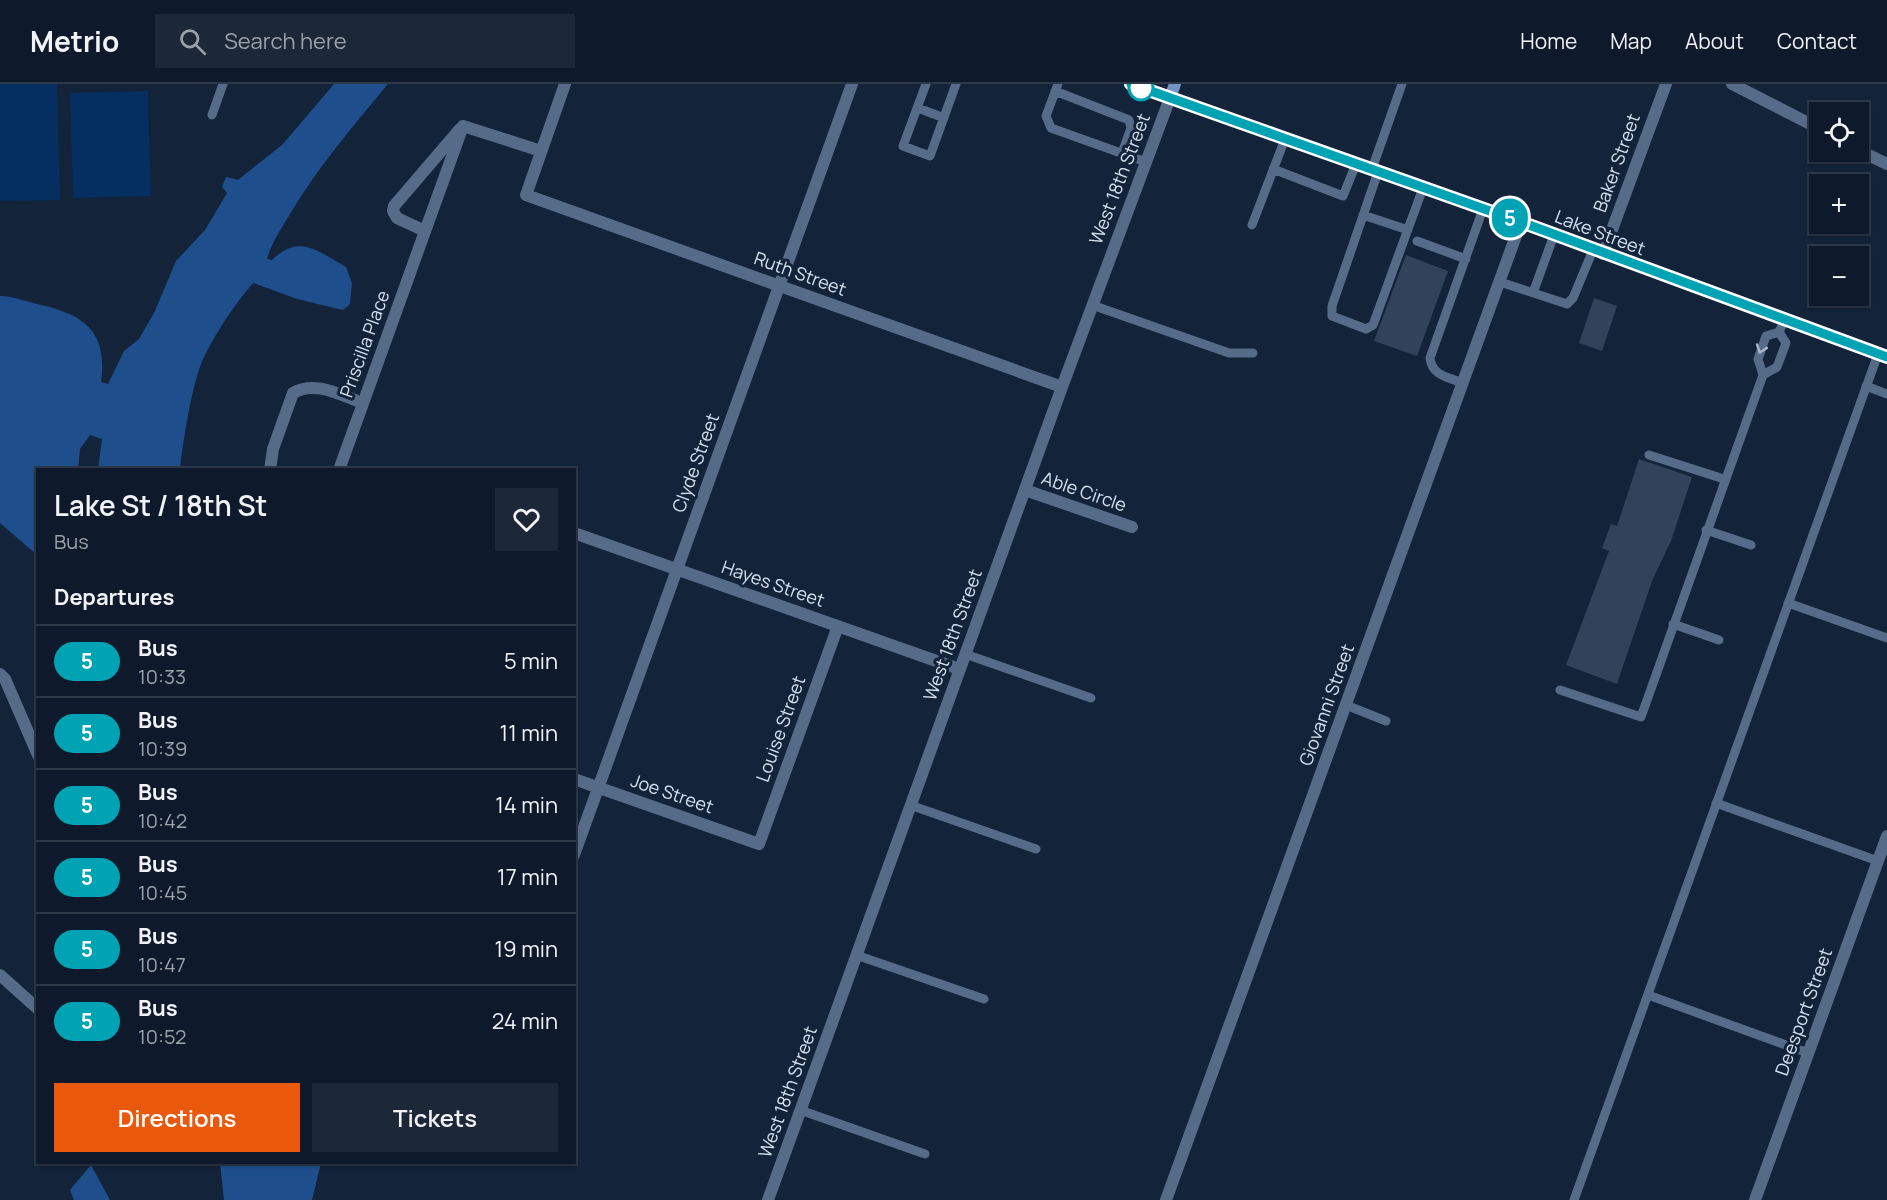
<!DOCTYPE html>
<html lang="en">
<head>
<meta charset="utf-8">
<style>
	body { margin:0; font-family:Manrope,sans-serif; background:#1c2737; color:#f1f3f6; height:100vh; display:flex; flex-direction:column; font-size:22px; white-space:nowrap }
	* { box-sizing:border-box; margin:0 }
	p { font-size:20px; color:#9ba1a9 }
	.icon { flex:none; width:33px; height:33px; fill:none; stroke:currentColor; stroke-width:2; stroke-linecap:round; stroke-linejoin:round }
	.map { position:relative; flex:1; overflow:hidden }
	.side { position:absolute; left:36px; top:384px; width:540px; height:696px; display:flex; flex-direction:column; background:#0e1a2b; border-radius:0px; box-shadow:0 2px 4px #0004,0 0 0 2px #2e3847 }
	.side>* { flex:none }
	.badge { padding:0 12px; border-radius:20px; font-size:21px; line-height:39px }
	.buttons { position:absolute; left:1809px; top:18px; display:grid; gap:12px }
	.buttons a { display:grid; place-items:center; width:60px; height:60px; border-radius:0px; background:#0e1a2b; box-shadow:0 2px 4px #0004,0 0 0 2px #2e3847; font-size:30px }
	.map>.badge { position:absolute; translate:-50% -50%; box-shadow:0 0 0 3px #fff }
	h2 { padding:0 18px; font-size:22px; line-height:54px }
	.round { display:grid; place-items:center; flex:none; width:63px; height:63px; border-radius:0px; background:#1c2737 }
	.summary { display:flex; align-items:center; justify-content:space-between; height:102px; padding:0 18px }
	h1 { font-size:28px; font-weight:600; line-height:45px }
	.cta { display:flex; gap:12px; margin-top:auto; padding:12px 18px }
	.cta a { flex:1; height:69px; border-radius:0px; background:#ea580c; color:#fff; font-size:24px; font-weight:600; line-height:69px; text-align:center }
	.cta a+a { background:#1c2737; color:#f1f3f6 }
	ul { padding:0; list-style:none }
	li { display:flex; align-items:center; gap:18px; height:72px; padding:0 18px; border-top:2px solid #2e3847 }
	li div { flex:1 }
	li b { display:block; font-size:22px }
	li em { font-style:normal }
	li .badge { min-width:66px; font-weight:700; text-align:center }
	header { display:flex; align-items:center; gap:36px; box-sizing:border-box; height:84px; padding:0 30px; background:#0e1a2b; border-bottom:2px solid #2e3847 }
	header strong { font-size:28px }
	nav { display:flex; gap:33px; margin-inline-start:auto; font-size:21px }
	.search { width:420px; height:54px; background:#1c2737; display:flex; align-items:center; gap:15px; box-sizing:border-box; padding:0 21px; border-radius:0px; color:#9ba1a9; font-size:22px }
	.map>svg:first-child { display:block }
	.green { fill:#052e61 }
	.water { fill:#1f4e8c }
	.building { fill:#31435b }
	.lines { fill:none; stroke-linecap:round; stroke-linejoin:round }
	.lane { stroke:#566b87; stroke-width:9 }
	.street { stroke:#566b87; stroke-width:12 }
	.secondary { stroke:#7394c1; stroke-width:12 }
	.oneway { stroke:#a9b7cb }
	.line-casing { stroke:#fff; stroke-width:14 }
	.line { stroke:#00a3b4; stroke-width:9 }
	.stop-dot { fill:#fff; stroke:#00a3b4; stroke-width:3 }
	.labels { text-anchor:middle; stroke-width:6; stroke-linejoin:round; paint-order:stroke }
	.street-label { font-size:18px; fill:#d5e0ef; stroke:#132339 }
</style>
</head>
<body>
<header>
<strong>Metrio</strong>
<div class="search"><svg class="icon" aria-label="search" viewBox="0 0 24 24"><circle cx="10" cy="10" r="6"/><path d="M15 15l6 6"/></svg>Search here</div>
<nav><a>Home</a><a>Map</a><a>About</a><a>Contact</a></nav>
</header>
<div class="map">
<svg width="1887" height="1116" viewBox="0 0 1887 1116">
	<rect width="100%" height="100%" fill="#132339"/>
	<path class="green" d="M0 0H57L60 116 0 117Z
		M148 7 151 112 73 114 70 9Z"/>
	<path class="water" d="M334 0H388C353 42 318 83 290 130 281 145 272 158 267 175L272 176C299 149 318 167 346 183L352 199 350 220 343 226 297 215 253 199C234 221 217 247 204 273 192 298 183 357 180 385H98L102 355 90 351 80 365 78 385 38 386 37 471 0 439V212C12 212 25 217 37 220 83 230 108 246 101 298L108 300 124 267 139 255 154 229 176 177 205 146 227 109 222 103 226 93 238 96 283 60Z
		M220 1079V1078L321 1079 312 1116H224Z
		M91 1081 110 1116H74L70 1106Z"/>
	<path class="building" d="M1406 171 1448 187 1417 272 1374 257Z
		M1594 214 1617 222 1602 267 1579 259Z
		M1639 375 1692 393 1671 457 1652 497 1617 600 1566 581 1609 467 1602 464 1611 440 1617 442Z"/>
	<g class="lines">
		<path class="lane" d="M926 0 903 62 930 72 956 0
			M1058 0 1046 32 1051 44 1146 78
			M1055 7 1129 36 1131 44 1122 69
			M918 24 944 34
			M212 31 223 0
			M1273 85 1343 112 1356 80
			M1372 85 1402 0
			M1378 88 1332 222V232L1366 245 1373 241 1423 104
			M1363 131 1408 146
			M1252 141 1285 55
			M1417 157 1466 175
			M1500 198 1567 220 1573 214 1593 166
			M1533 209 1554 151
			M1092 221 1229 269H1253
			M1763 291 1777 283 1786 259 1779 248
			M1463 299C1448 293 1432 292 1430 274L1483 125
			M1866 302 1887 310
			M1649 371 1724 395
			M1706 446 1751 461
			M1788 519 1887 554
			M1673 540 1719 556
			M965 570 1091 614
			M1560 606 1641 633 1763 291 1758 275 1766 252 1779 248 1784 237
			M1346 621 1386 637
			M1716 719 1878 777
			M910 721 1036 765
			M856 871 984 915
			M1648 911 1808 969
			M800 1026 925 1070
			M1574 1116 1878 270"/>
		<path class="street" d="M565 0 526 111 1062 303
			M1732 0 1820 45
			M1858 66 1887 80
			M425 147 397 134 393 127 394 122 460 45
			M1603 170 1666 0
			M270 386 273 365 293 309C315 296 340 311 363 319
			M339 386 463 42 541 67
			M1025 406 1132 443
			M574 449 959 585
			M0 590 5 595 38 671
			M574 695 759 760 838 542
			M574 771 852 0
			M0 891 38 925
			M768 1116 1062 303 1170 14
			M1166 1116 1521 138
			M1755 1116 1887 752"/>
		<path class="secondary" d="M1131 0 1521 138 1887 273
			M1170 14 1175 0"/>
	</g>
	<defs><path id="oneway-chevron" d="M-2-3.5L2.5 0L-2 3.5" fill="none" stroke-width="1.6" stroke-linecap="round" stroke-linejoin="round" transform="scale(1.5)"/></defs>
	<use class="oneway" href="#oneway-chevron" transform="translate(1761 265) rotate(109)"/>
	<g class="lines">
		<g class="line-casing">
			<path id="line" d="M1131 0 1521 138 1887 273"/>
		</g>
		<use href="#line" class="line"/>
	</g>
	<circle class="stop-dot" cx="1141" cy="4" r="12"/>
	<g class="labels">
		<g class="street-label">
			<text transform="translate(1617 79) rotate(-70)" y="6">Baker Street</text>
			<text transform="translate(1120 95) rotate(-69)" y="6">West 18th Street</text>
			<text transform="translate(1600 149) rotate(21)" y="6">Lake Street</text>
			<text transform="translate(800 190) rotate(20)" y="6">Ruth Street</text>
			<text transform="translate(365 260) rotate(-70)" y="6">Priscilla Place</text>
			<text transform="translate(696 379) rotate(-70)" y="6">Clyde Street</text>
			<text transform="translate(1084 408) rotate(19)" y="6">Able Circle</text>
			<text transform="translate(773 500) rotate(19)" y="6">Hayes Street</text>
			<text transform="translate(953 551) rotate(-70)" y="6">West 18th Street</text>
			<text transform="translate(1327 621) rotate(-70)" y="6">Giovanni Street</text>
			<text transform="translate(781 645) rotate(-70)" y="6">Louise Street</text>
			<text transform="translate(672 710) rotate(19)" y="6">Joe Street</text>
			<text transform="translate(1804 928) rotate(-70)" y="6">Deesport Street</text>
			<text transform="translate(788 1008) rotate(-70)" y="6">West 18th Street</text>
		</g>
	</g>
</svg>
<div class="buttons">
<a><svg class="icon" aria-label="locate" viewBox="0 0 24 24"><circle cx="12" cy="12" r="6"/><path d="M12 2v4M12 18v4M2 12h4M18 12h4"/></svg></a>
<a>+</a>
<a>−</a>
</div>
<b class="badge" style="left:1510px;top:134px;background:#00a3b4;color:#fff">5</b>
<section class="side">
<div class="summary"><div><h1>Lake St / 18th St</h1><p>Bus</p></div><a class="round"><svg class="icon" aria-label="heart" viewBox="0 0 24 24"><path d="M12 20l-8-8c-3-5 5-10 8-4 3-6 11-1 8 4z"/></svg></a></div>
<h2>Departures</h2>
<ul>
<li><span class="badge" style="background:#00a3b4;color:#fff">5</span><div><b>Bus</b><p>10:33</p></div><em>5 min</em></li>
<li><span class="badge" style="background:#00a3b4;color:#fff">5</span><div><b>Bus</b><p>10:39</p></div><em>11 min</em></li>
<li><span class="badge" style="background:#00a3b4;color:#fff">5</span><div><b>Bus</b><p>10:42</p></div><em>14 min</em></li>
<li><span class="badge" style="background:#00a3b4;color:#fff">5</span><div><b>Bus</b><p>10:45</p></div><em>17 min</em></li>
<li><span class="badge" style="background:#00a3b4;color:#fff">5</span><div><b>Bus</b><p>10:47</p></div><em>19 min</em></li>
<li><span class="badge" style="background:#00a3b4;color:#fff">5</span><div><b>Bus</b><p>10:52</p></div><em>24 min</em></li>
</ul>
<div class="cta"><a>Directions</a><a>Tickets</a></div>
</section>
</div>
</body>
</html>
